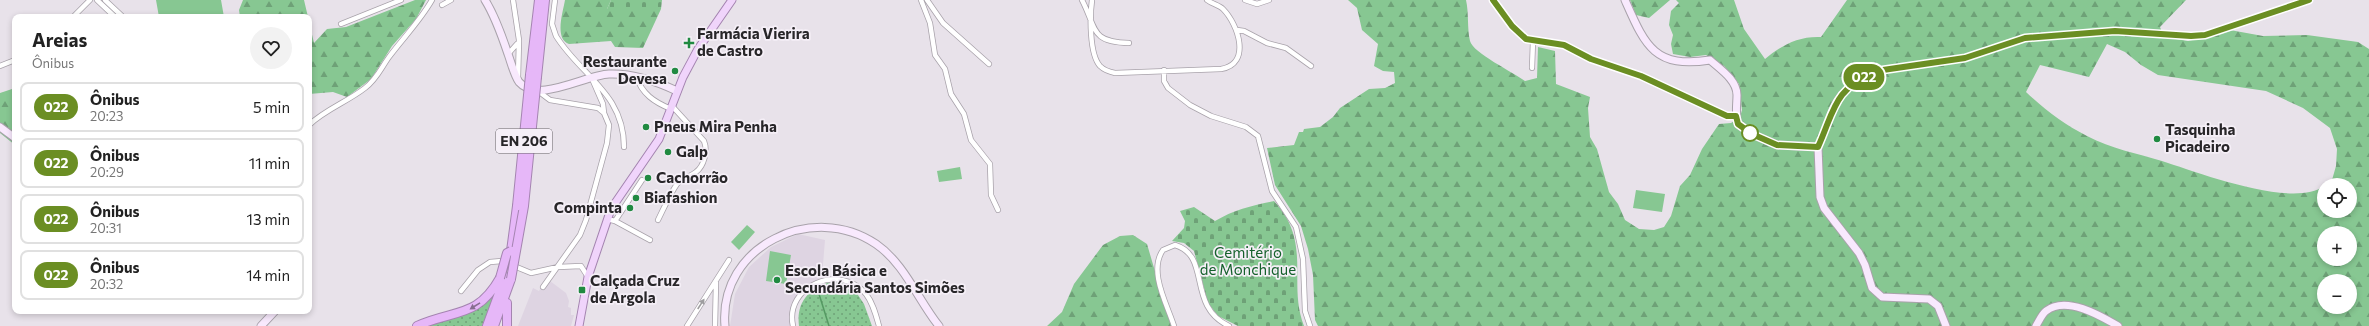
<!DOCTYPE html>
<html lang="pt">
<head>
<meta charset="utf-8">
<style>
	body { margin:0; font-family:Commissioner,sans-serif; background:#f2f2f2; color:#222; height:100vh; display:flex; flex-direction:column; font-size:15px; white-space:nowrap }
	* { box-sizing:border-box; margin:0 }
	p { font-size:13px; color:#767676 }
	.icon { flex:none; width:22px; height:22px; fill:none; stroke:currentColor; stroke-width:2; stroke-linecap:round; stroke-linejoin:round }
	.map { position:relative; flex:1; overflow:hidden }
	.drawer { position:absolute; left:12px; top:14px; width:300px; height:300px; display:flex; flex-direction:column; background:#fff; border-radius:8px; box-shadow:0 2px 6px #0003 }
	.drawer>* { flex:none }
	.badge { padding:0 8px; border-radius:13px; font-size:14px; line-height:26px }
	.tools { position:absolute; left:2317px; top:178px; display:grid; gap:8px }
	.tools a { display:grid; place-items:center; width:40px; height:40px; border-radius:50%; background:#fff; box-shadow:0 2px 6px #0003; font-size:20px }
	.map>.badge { position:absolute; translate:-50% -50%; box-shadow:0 0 0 2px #fff }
	.round { display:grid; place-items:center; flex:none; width:42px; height:42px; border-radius:21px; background:#f2f2f2 }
	.headline { display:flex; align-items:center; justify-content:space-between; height:68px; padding:0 20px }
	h1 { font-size:19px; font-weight:700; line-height:30px }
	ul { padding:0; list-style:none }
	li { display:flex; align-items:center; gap:12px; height:50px; margin:0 8px 6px; padding:0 12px; border:2px solid #e0e0e0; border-radius:8px }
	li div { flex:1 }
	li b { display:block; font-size:15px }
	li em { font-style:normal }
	li .badge { min-width:44px; font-weight:700; text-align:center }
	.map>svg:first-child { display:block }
	.built { fill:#ded4e2 }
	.grass { fill:url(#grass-dots) }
	.forest { fill:url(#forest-firs); fill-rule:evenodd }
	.cemetery { fill:url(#cemetery-stones) }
	.garden { fill:#87c792 }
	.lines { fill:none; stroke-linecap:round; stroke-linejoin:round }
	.stream { stroke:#549962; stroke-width:1.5 }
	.street-casing { stroke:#a8a2aa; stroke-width:6 }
	.secondary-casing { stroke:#a8a2aa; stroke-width:9 }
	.primary-casing { stroke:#a484b0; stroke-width:9 }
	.highway-casing { stroke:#a484b0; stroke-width:10 }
	.street { stroke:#fff; stroke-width:4.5 }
	.secondary { stroke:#f8e9fd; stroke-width:7 }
	.primary { stroke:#f0d4fb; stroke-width:7 }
	.highway { stroke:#e6b7f8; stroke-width:8 }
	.highway-bridge-casing { stroke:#a484b0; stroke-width:10; stroke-linecap:butt }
	.highway-bridge { stroke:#e6b7f8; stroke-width:8 }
	.oneway { fill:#9e9d9f }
	.oneway2 { fill:#876e90 }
	.line-casing { stroke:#fff; stroke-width:9 }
	.line { stroke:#6b8e23; stroke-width:6 }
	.poi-dot { fill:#208a41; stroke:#f5eff7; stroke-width:1.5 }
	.stop-dot { fill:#fff; stroke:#6b8e23; stroke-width:2 }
	.labels { text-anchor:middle; stroke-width:3.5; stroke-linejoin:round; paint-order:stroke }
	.shield { fill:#f5eff7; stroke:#666267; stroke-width:1 }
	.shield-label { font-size:14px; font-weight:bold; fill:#282629 }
	.poi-label { font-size:15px; font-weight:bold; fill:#282629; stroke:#f5eff7; text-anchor:start }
	.park-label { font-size:15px; fill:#15612c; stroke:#f5eff7 }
</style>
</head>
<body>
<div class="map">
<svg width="2369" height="326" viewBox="0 0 2369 326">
	<defs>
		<pattern id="grass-dots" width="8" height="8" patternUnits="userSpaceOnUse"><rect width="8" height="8" fill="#87c792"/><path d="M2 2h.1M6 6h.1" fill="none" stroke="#6ea177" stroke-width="1.8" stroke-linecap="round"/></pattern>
		<pattern id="forest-firs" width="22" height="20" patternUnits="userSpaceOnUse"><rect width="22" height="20" fill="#87c792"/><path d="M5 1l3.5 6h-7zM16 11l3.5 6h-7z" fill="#6ea177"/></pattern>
		<pattern id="cemetery-stones" width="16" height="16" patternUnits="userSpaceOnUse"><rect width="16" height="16" fill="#87c792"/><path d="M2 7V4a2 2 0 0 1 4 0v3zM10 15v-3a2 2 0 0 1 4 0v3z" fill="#6ea177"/></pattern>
	</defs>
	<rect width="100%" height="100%" fill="#e8e2ea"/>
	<path class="built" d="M798 234 825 240 822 277 802 288 794 299 790 312V326H730L735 294 749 267 771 247Z
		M550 281 566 293 569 301 568 307 571 308V315H574L571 326H518L533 288 539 291 542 285 545 288Z"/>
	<path class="grass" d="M831 282 841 283 860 292 858 295 864 304 872 326H799C796 302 809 288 831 282Z
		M491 295 493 298 482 326H423Z"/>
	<path class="forest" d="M243 0H304L308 17H240L239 10Z
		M415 0H426L416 19 392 46 371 79 347 97 333 92 309 94V22L314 43 327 29 346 27Z
		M565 0H611L607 9H661L643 48 615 47 611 41 569 44C554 39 563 12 565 0Z
		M1348 0H1466C1469 13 1467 28 1470 41 1473 53 1513 72 1525 81L1537 78 1538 47 1555 51 1556 84 1590 97 1588 108 1590 137 1597 149 1609 192 1618 204 1625 220 1639 229 1654 230 1664 227 1671 216 1680 186 1690 175 1702 149 1719 124 1731 123 1740 117 1742 110 1739 84 1724 66 1706 55 1690 57 1673 54 1671 44 1673 35 1669 25 1671 11 1679 3 1676 0H1734L1744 29 1765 59C1782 45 1798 36 1821 37L1847 0H2186L2160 27 2164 37 2188 41 2230 30 2263 36 2307 35 2358 42 2369 49V326H1318L1315 320 1313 275 1308 249 1301 226 1275 185 1267 148 1294 145 1299 132H1303L1304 129 1320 127 1333 117 1340 108 1369 89 1385 88 1395 83 1394 72 1383 71 1374 66 1378 44 1362 30 1357 8ZM2107 44 2125 52 2141 65 2158 75 2266 91 2303 108 2330 128 2337 149 2336 166 2332 180 2326 185H2350V211H2324V186C2292 209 2197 172 2162 161 2136 153 2112 149 2087 136 2065 125 2044 109 2026 92L2040 65 2089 77ZM2324 233H2350V259H2324ZM2324 281H2350V307H2324Z
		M1630 0H1670L1649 18 1636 15Z
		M15 88V145L0 133V93Z
		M1133 235 1147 244 1171 326H1047L1062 312 1074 284 1103 245 1120 236Z"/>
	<path class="cemetery" d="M611 0H662L661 9H607Z
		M1274 201C1313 243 1287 282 1304 326H1238L1218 316 1208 303 1194 251 1184 243 1172 241 1184 228 1185 221 1180 211 1194 207 1215 221C1233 210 1253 205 1274 201Z"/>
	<path class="garden" d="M156 0H221L224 17H159Z
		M960 167 962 179 939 182 937 171Z
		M1636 190 1665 194 1662 212 1633 208Z
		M747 225 755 232 739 250 731 242Z
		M770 251 791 255 786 284 766 281Z"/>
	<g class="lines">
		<path class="stream" d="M819 294 829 326"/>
		<g class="street-casing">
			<path id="street" d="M97 0 115 17
				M105 0 123 17
				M513 0 519 40 518 78
				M555 0 552 24 556 36C581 76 624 93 624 147
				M921 0 930 23 935 55 945 69 951 94 964 114 971 140 990 164 991 195 998 210
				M927 0 943 23 989 64
				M1082 0C1097 29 1090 42 1129 43
				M1092 0C1090 15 1089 54 1100 66 1104 70 1110 72 1115 73L1221 69C1252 64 1238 24 1223 9 1219 5 1212 4 1207 0
				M1245 0 1257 4 1269 0
				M1493 0 1512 26 1526 39 1564 45 1591 59 1641 76 1727 116H1736
				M442 5 451 0
				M73 17 90 0
				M341 24 401 0
				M1237 30 1244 31 1267 43 1286 48 1311 66
				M508 54 517 44
				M0 66 15 60
				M1532 68 1533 41
				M1164 70V81L1168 88 1190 105 1211 116 1246 127 1258 136 1272 191 1296 227 1303 259 1305 311 1310 326
				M636 76C642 94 654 102 671 109
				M593 81 603 104 604 113
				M538 91 550 100 598 108 604 113 609 125 607 143 586 220 580 235 543 287
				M309 125C326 109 347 102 365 88 377 79 381 68 389 57 404 37 420 21 432 0
				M1818 147C1823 134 1827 121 1832 109 1838 91 1860 78 1876 71L1965 58 2025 38 2115 31 2191 36 2205 35 2309 0
				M607 219 615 221 650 240
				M658 220C664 208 670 194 677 184 682 178 690 177 696 172 704 166 708 151 704 141L672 106
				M615 221 642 180
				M461 291 478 270 490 262 502 261 531 273 558 267 581 266 588 277
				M687 326 729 260
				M715 326 716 282
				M793 326C784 285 841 263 866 294 873 303 876 315 879 326
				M1174 326C1167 304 1148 271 1163 250L1175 245C1212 256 1186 306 1229 326"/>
		</g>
		<g class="secondary-casing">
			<path id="secondary" d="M485 0C495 16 502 36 508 54 511 62 514 75 519 82 538 104 585 75 609 74 634 73 656 81 677 91
				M1625 0C1645 45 1654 69 1710 60 1720 69 1737 80 1737 95 1737 105 1735 113 1738 124L1752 134 1777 145 1818 147 1820 197 1824 208 1859 253 1865 265 1872 288 1882 297 1929 299 1938 306 1946 326
				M0 127 15 138
				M261 326 275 311
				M725 326C718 246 813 201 876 244 905 264 918 300 939 326
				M2036 326C2039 321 2042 314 2046 311 2066 295 2101 316 2118 326"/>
		</g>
		<g class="primary-casing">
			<path id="primary" d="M579 326 588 277 611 209 659 139 683 77 698 49 732 0"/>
		</g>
		<g class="highway-casing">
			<path id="highway" d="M530 75 539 0
				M537 77 545 0
				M511 251 517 206
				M417 326C454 309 477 319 500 278
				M487 326 505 277
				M494 326 511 279
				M507 326V303"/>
		</g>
		<use href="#street" class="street"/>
		<use href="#secondary" class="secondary"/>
		<use href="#primary" class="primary"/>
		<use href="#highway" class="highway"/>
		<g class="highway-bridge-casing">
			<path id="highway-bridge" d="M517 206 530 75
				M500 278 507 253 511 251
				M511 279 524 206 537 77"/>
		</g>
		<use href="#highway-bridge" class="highway-bridge"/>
	</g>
	<defs><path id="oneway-solid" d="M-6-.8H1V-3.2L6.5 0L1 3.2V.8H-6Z"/></defs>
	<use class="oneway" href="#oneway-solid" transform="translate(701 304) rotate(-57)"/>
	<use class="oneway2" href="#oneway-solid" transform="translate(475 306) rotate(148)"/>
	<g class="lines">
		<g class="line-casing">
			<path id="line" d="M1493 0 1512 26 1526 39 1564 45 1591 59 1641 76 1727 116H1736L1738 124 1752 134 1777 145 1818 147C1835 109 1833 90 1876 71L1965 58 2025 38 2115 31 2191 36 2205 35 2309 0"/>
		</g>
		<use href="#line" class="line"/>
	</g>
	<g class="poi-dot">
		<path d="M687 37h4v4h4v4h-4v4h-4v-4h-4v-4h4z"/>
		<circle cx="675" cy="71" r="4"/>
		<circle cx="646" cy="127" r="4"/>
		<circle cx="2157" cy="139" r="4"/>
		<circle cx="668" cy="152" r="4"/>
		<circle cx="648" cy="178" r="4"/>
		<circle cx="636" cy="198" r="4"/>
		<circle cx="630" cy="208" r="4"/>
		<circle cx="777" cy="280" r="4"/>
		<rect x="578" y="286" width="8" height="8" rx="2"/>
	</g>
	<circle class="stop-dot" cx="1750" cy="133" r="8"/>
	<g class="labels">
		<rect class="shield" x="496" y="129" width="56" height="24" rx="3"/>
		<g class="shield-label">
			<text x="524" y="146">EN 206</text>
		</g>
		<g class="poi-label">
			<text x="697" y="39">Farmácia Vierira<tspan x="697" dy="17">de Castro</tspan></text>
			<text x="667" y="67" text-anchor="end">Restaurante<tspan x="667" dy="17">Devesa</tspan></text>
			<text x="654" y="132">Pneus Mira Penha</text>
			<text x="2165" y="135">Tasquinha<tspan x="2165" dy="17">Picadeiro</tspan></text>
			<text x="676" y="157">Galp</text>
			<text x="656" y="183">Cachorrão</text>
			<text x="644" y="203">Biafashion</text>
			<text x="622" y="213" text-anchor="end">Compinta</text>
			<text x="785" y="276">Escola Básica e<tspan x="785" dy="17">Secundária Santos Simões</tspan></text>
			<text x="590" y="286">Calçada Cruz<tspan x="590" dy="17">de Argola</tspan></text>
		</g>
		<g class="park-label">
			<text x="1248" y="258">Cemitério<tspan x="1248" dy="17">de Monchique</tspan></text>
		</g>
	</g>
</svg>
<div class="tools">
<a><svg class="icon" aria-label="locate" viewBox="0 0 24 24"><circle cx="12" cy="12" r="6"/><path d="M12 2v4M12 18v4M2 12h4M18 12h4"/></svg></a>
<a>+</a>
<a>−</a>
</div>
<b class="badge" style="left:1864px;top:77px;background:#6b8e23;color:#fff">022</b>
<section class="drawer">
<div class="headline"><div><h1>Areias</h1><p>Ônibus</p></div><a class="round"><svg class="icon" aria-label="heart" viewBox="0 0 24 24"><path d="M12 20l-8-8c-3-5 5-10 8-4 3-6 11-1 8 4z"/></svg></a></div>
<ul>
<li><span class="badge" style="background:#6b8e23;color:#fff">022</span><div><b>Ônibus</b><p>20:23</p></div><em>5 min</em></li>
<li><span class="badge" style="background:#6b8e23;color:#fff">022</span><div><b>Ônibus</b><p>20:29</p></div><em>11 min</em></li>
<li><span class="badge" style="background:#6b8e23;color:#fff">022</span><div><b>Ônibus</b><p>20:31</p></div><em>13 min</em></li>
<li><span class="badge" style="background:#6b8e23;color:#fff">022</span><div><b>Ônibus</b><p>20:32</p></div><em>14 min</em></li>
</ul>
</section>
</div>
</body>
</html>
